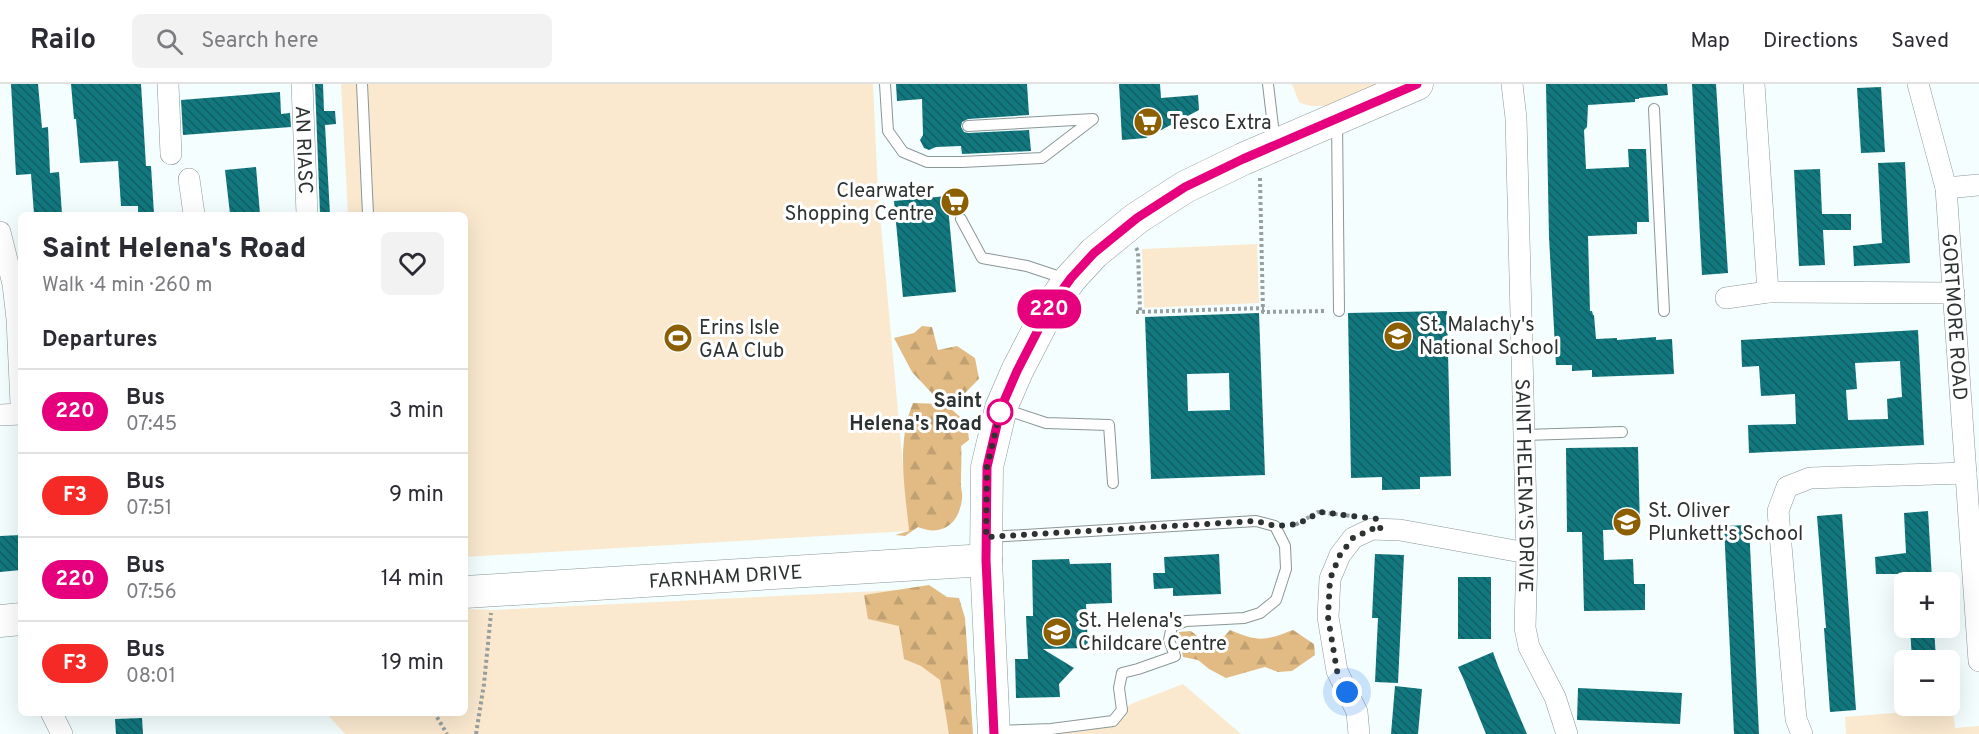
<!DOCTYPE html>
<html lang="en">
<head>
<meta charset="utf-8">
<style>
	body { margin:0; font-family:Overpass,sans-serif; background:#f2f2f3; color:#2b2b33; height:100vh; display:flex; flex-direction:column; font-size:22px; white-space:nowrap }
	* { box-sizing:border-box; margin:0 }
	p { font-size:20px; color:#7c7c81 }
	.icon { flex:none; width:33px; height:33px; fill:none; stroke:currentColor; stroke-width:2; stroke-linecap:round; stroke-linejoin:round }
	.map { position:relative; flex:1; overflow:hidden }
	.details { position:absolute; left:18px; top:128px; width:450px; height:504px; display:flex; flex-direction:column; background:#fff; border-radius:9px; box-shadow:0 6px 24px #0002 }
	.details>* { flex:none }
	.badge { padding:0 12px; border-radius:20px; font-size:21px; line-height:39px }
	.fabs { position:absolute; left:1894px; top:488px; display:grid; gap:12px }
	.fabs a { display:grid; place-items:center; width:66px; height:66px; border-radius:9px; background:#fff; box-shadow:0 6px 24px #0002; font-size:30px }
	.you { position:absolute; width:30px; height:30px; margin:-15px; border:4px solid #fff; border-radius:50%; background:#1a73e8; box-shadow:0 0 0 9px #1a73e833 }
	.map>.badge { position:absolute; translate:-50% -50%; box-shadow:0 0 0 3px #fff }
	h2 { padding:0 24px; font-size:22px; line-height:54px }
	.round { display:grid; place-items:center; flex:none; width:63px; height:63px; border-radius:9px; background:#f2f2f3 }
	.overview { display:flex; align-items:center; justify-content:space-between; height:102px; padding:0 24px }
	h1 { font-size:28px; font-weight:800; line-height:45px }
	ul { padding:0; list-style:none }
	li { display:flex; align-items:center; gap:18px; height:84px; padding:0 24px; border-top:2px solid #e1e1e2 }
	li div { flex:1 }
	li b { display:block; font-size:22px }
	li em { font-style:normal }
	li .badge { min-width:66px; font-weight:700; text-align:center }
	header { display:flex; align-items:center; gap:36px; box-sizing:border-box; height:84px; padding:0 30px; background:#fff; border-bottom:2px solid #e1e1e2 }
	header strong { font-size:28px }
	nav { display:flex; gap:33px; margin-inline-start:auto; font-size:21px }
	.search { width:420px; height:54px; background:#f2f2f3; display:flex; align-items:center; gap:15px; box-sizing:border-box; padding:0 21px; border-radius:9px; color:#7c7c81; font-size:22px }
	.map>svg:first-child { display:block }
	.grass { fill:#fae9cf }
	.forest { fill:url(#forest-firs) }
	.building { fill:url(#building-back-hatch); fill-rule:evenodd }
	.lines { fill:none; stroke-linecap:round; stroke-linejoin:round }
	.lane-casing { stroke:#8b9697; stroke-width:12 }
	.street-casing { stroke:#8b9697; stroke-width:22 }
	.secondary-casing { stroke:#8b9697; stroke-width:33 }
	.path { stroke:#989f9f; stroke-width:4; stroke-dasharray:3 3; stroke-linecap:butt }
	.lane { stroke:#fff; stroke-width:10 }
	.street { stroke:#fff; stroke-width:21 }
	.secondary { stroke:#fff; stroke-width:32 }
	.line-casing { stroke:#fff; stroke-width:14 }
	.line { stroke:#e6007e; stroke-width:9 }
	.walk { stroke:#2d3232; stroke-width:6; stroke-dasharray:0 10.8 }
	.stop-dot { fill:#fff; stroke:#e6007e; stroke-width:3 }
	.labels { text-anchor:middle; stroke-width:6; stroke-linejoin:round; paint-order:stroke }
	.poi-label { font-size:20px; fill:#2d3232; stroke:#fff; text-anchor:start }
	.street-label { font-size:20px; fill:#2d3232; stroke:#fff }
	.stop-label { font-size:20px; font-weight:bold; fill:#2d3232; stroke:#fff; text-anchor:end }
</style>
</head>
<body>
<header>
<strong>Railo</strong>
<div class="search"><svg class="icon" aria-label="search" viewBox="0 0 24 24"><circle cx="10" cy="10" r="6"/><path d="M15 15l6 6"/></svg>Search here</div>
<nav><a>Map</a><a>Directions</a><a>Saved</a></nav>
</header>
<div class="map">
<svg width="1979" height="650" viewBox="0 0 1979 650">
	<defs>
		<pattern id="forest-firs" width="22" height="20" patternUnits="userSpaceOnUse" patternTransform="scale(1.5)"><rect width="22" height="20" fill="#e1bb83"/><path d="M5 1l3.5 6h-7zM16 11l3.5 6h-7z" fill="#c1a172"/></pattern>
		<pattern id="building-back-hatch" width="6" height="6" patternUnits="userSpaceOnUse" patternTransform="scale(1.5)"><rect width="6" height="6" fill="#12787f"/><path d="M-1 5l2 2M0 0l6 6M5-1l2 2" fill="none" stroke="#115e63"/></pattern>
	</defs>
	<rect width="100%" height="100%" fill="#f4fefe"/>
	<path class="grass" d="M341 0H873L878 109 909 447 465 473V130H348Z
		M1292 0H1379C1354 11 1325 31 1299 18Z
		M1257 160 1259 219 1144 224 1142 165Z
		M920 505 953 650H345L326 629 465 628V525L494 526Z
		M1183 600 1241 650H995L1102 639 1131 620Z
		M1953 624 1955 644 1979 642V650H1846L1845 633Z"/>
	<path class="forest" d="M922 242 932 243 938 266 957 262 975 274 979 295 950 324 967 339 969 356 961 362C962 373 961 384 961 396 960 402 963 409 962 415 959 440 942 453 918 443L905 452 895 451 909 447C905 404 896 360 913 319L942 320 912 288 894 254 914 249Z
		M929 501 947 513 959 514 965 534 973 650H949L940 596 921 582 904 575 899 542 868 535 864 511Z
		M1230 546C1258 558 1265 557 1293 546L1314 560 1315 571 1292 587 1278 588 1265 583 1226 594 1209 585 1198 576 1183 573 1179 548 1191 547 1202 556 1220 557Z"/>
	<path class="building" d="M11 0H38L42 44 48 43 50 89 59 88 62 130H34L31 90 16 91Z
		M71 0H141L146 82H151L154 130H138V122H121L118 77 80 79 76 35H74Z
		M315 0H323L324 27H335L336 40 325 41 330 130H320Z
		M896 0H1027L1029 31 968 35 962 38 961 43 964 48 968 49 1029 46 1031 67 962 70 961 62 936 63 929 66 924 64 920 56 923 51 922 15 897 17Z
		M1119 0H1160L1161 14 1198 11 1199 26 1146 54 1122 56Z
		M1546 0H1667L1668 11 1639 14V15H1635V18L1588 21 1587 43 1584 46 1586 85 1629 83 1628 65H1646L1649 138H1637V150L1588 152 1590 227H1592L1593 231H1594L1596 255 1617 254V256L1656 253V256L1672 255 1674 290 1592 293V286L1572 287V281H1556L1549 153Z
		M1692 0H1716L1728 189 1702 191Z
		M1881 3 1885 68 1861 69 1857 4Z
		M280 8 281 30 290 29 291 43 183 51 181 16Z
		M1905 78 1910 179 1854 182 1853 162 1882 159 1878 79Z
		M256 83 260 130H230L225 86Z
		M1820 85 1822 130H1851V146H1823L1825 181 1799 182 1794 86Z
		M947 112 956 208 903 213 894 117Z
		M1447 227 1451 392 1420 393V405L1382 406V393L1351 394 1348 229Z
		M1259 229 1265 391 1151 395 1145 233ZM1229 289 1230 326 1188 327 1187 290Z
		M1918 246 1924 361 1749 369 1748 341 1796 340 1795 310 1761 312 1759 282 1742 283 1741 256ZM1900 277 1902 313 1887 315 1888 335 1848 336 1846 306 1857 305 1855 279Z
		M1638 363 1640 445 1603 446 1604 476 1633 475 1634 500H1645V526L1584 527 1582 448H1567L1566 364Z
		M1928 427 1932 495 1908 497 1907 490H1876L1875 473 1906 469 1904 429Z
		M1842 430 1856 626 1830 628 1824 544H1826L1817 432Z
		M1749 441 1759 650H1734L1724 442Z
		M21 451V486L0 488V452Z
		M1219 470 1221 510 1173 512V504L1154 505 1153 489H1165L1164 473Z
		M1375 470 1404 471 1398 599 1375 598 1378 534H1372Z
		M1069 475 1070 480 1111 479 1112 519 1086 520 1088 564 1043 565 1074 584 1059 600 1060 613 1016 614 1015 575H1028L1026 532H1033L1032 476Z
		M1458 493H1491V555H1458Z
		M1910 543H1934L1936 576H1912Z
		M1493 568 1498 582 1527 650H1486L1464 596 1458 583Z
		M1395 602 1422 605 1418 650H1391Z
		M1578 604 1682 609 1680 640 1577 636Z
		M142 634 143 650H116L115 635Z"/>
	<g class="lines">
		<g class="lane-casing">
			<path id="lane" d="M362 0 368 130
				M885 0 888 47 903 68 927 78H962L1042 74 1093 35 968 42
				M1268 0 1275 59
				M1654 25 1664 227
				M1337 37 1339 227
				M961 135 982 174 1027 182 1066 195
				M1004 325 1046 339 1109 341 1113 399
				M1524 351 1622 348
				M990 453 1256 437 1275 442 1285 462 1286 485 1276 516 1260 529 1244 534 1186 537 1172 542 1169 556 1175 572 1138 585 1122 589 1119 604 1122 626 1113 637 1051 645 996 647"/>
		</g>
		<g class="street-casing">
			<g id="street">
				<path d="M168 0 171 70"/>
				<path id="s1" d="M302 0 307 130"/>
				<path id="s2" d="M1512 0 1516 34 1527 469 1525 544 1529 563 1555 613 1567 650"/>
				<path d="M1754 0 1768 208"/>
				<path id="s3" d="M1918 0 1946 104 1979 577"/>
				<path d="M189 95 194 130"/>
				<path d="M1946 104 1979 101"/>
				<path d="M0 148 13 200 17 235 21 320"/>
				<path d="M1726 214 1768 208 1954 209"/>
				<path d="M0 331 21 330"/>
				<path d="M51 628 62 650"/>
				<path d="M1359 650 1357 628 1337 587 1328 533 1330 495 1340 471 1353 454 1372 445 1400 446 1527 469"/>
				<path d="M1802 650 1796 635 1778 427 1787 403 1810 394 1966 389"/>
			</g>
		</g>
		<g class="secondary-casing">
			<g id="secondary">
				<path id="s4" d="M465 508 986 476"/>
				<path d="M0 537 21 535"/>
				<path d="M994 650 986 476 987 383 1001 324 1017 287 1050 223 1071 194 1094 169 1137 134 1185 103 1243 75 1417 0"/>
			</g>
		</g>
		<path class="path" d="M1260 94 1263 228 1327 227
			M1136 164 1138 167 1140 228
			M1136 228 1264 224
			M1290 441 1297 440 1318 428 1351 432
			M434 628 447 650
			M476 650 484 600 491 529"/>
		<use href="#lane" class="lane"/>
		<use href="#street" class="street"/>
		<use href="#secondary" class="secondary"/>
	</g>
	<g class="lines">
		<g class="line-casing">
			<path id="line" d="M994 650 986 476 987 383 1001 324 1017 287 1050 223 1071 194 1094 169 1137 134 1185 103 1243 75 1417 0"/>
		</g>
		<use href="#line" class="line"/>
		<path class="walk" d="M1000 328 1001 324 987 383 986 453 1256 437 1275 442 1298 440 1320 428 1377 435 1381 446 1372 445 1353 454 1340 471 1330 495 1328 533 1337 587 1347 608"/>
	</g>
	<defs>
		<g id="supermarket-disc" transform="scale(1.5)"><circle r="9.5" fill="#8b5f02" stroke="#fff"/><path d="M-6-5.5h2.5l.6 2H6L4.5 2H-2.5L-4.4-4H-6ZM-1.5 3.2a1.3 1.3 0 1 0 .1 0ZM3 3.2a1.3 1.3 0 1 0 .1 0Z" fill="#fff"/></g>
		<g id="school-disc" transform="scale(1.5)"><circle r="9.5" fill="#8b5f02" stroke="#fff"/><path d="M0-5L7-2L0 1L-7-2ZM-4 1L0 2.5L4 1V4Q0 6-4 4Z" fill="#fff"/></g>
		<g id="stadium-disc" transform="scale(1.5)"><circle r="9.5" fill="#8b5f02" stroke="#fff"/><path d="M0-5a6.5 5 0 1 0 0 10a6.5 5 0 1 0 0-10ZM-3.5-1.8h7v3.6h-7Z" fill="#fff"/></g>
	</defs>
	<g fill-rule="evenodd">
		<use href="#supermarket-disc" x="1148" y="38"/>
		<use href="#supermarket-disc" x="955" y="118"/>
		<use href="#school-disc" x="1398" y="252"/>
		<use href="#stadium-disc" x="678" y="254"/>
		<use href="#school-disc" x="1627" y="438"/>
		<use href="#school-disc" x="1057" y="548"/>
	</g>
	<circle class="stop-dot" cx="1000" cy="328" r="12"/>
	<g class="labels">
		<g class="poi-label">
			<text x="1169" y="45">Tesco Extra</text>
			<text x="934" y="113" text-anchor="end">Clearwater<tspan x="934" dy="23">Shopping Centre</tspan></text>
			<text x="1419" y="247">St. Malachy's<tspan x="1419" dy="23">National School</tspan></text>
			<text x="699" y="250">Erins Isle<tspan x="699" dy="23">GAA Club</tspan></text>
			<text x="1648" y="433">St. Oliver<tspan x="1648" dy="23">Plunkett's School</tspan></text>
			<text x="1078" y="543">St. Helena's<tspan x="1078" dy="23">Childcare Centre</tspan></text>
		</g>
		<g class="street-label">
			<text dy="7" stroke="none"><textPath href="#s1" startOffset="66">AN RIASC</textPath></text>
			<text dy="7" stroke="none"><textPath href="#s3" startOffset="237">GORTMORE ROAD</textPath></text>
			<text dy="7" stroke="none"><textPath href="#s2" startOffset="402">SAINT HELENA'S DRIVE</textPath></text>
			<text dy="7" stroke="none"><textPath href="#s4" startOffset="261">FARNHAM DRIVE</textPath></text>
		</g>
		<g class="stop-label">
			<text x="982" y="323">Saint<tspan x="982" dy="23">Helena's Road</tspan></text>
		</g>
	</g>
</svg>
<div class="fabs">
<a>+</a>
<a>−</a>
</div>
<div class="you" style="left:1347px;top:608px"></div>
<b class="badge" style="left:1049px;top:225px;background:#e6007e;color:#fff">220</b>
<section class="details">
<div class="overview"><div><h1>Saint Helena's Road</h1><p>Walk · 4 min · 260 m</p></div><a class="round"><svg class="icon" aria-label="heart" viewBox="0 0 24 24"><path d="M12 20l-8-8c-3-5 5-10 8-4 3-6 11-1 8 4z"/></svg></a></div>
<h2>Departures</h2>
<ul>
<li><span class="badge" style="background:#e6007e;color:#fff">220</span><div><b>Bus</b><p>07:45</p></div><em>3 min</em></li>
<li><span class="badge" style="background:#f52a26;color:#fff">F3</span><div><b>Bus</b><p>07:51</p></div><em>9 min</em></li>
<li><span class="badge" style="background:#e6007e;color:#fff">220</span><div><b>Bus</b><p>07:56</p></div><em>14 min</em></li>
<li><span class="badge" style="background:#f52a26;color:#fff">F3</span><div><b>Bus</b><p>08:01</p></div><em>19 min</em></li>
</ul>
</section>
</div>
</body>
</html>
